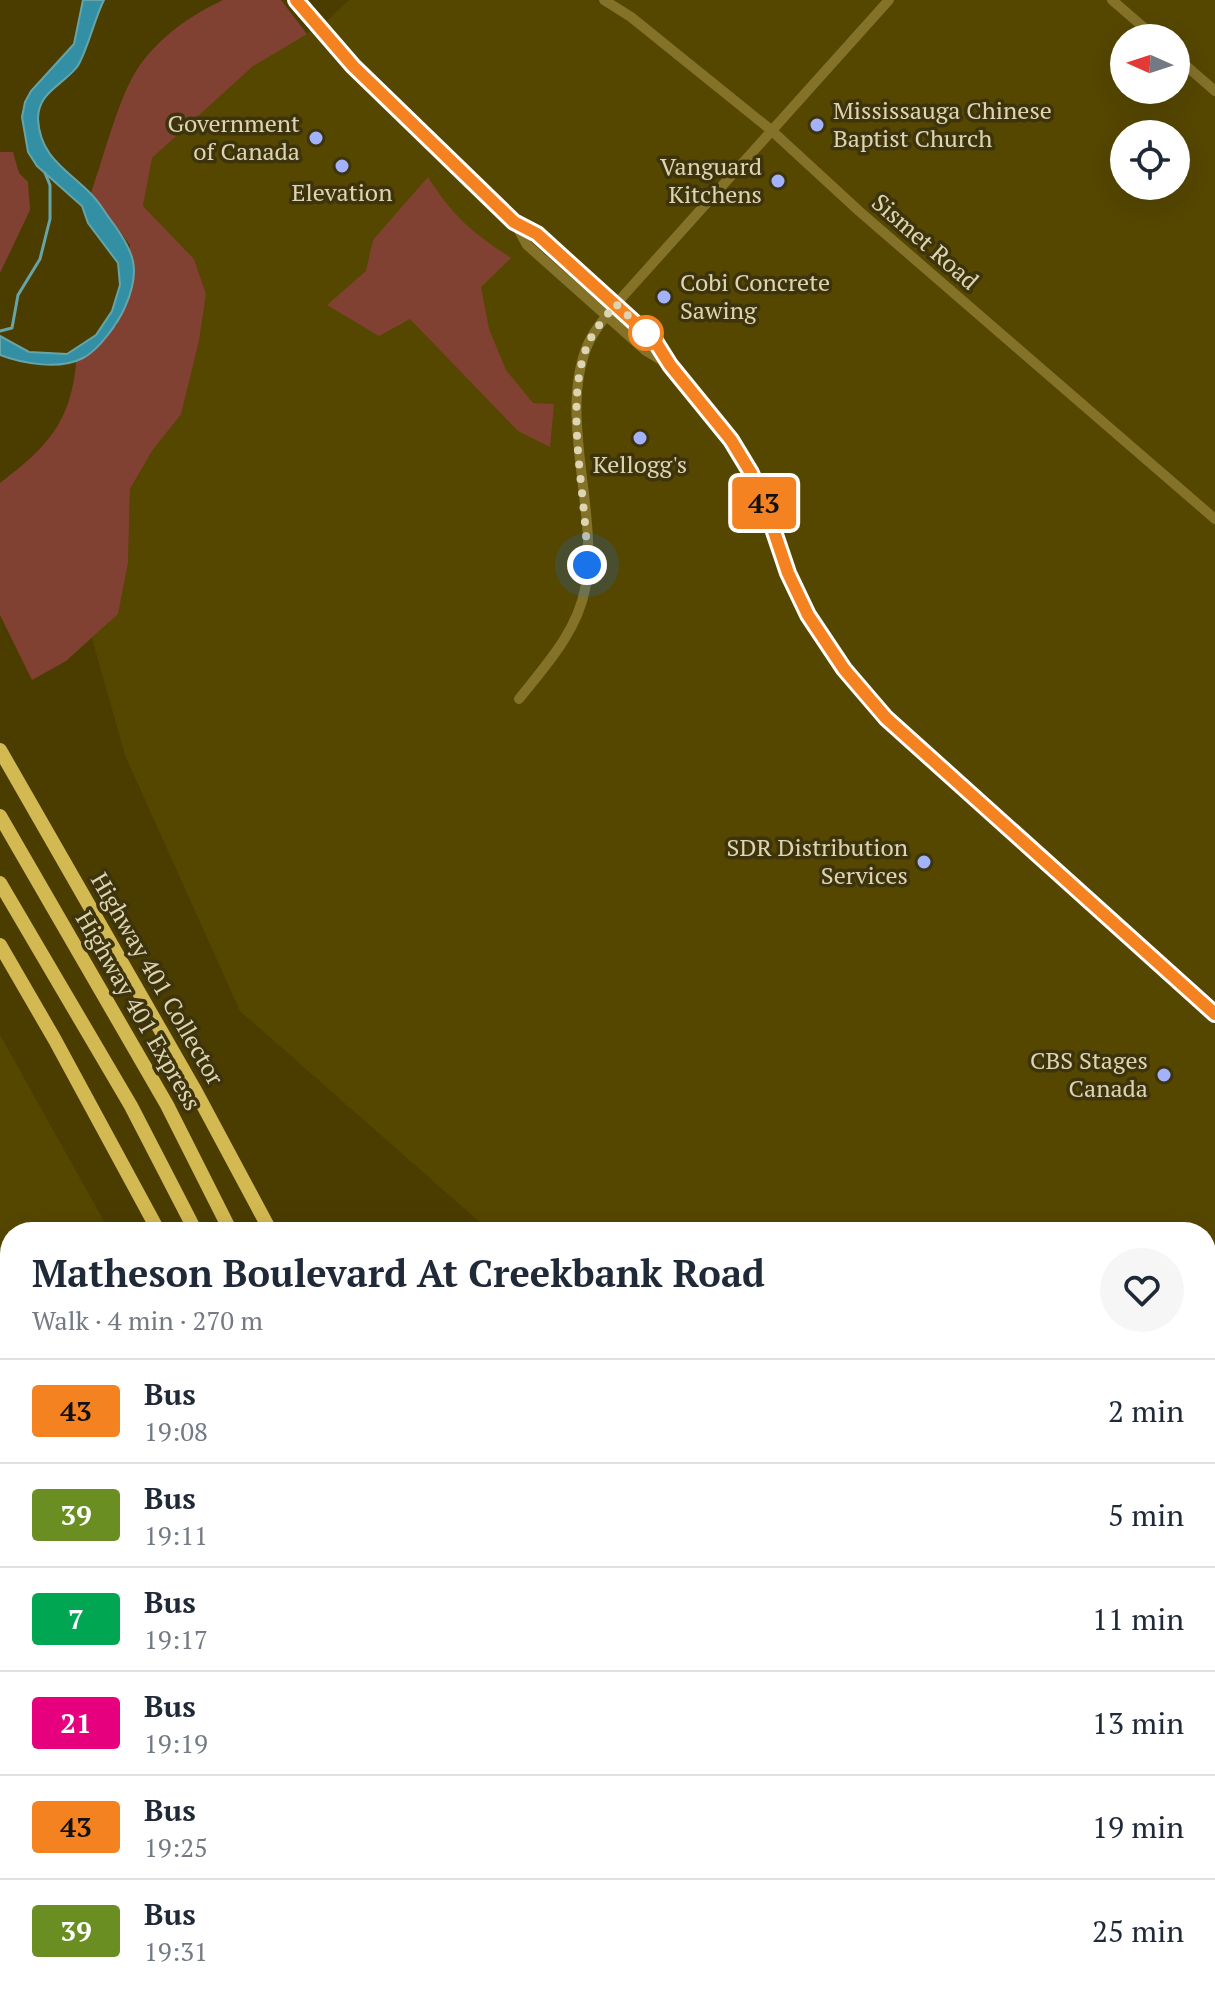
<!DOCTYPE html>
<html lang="en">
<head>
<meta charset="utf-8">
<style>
	body { margin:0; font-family:"PT Serif",serif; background:#f6f6f7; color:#1f2937; height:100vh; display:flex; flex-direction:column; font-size:30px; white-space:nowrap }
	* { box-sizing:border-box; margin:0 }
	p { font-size:26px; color:#747a83 }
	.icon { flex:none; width:44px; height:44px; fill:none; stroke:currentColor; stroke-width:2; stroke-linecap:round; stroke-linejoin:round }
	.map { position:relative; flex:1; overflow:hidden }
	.panel { position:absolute; left:0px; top:1222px; width:1216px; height:778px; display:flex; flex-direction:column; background:#fff; border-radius:32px 32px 0 0; box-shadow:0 8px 32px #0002 }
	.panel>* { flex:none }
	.badge { padding:0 16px; border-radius:6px; font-size:28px; line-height:52px }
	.needle { width:52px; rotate:273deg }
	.tools { position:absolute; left:1110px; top:24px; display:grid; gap:16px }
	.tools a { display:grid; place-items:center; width:80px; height:80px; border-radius:50%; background:#fff; box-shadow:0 8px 32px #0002; font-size:40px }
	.you { position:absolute; width:40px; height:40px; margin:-20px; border:6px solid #fff; border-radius:50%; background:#1a73e8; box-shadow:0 0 0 12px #1a73e833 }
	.map>.badge { position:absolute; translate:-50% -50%; box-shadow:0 0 0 4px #fff }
	.round { display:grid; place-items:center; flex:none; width:84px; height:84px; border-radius:42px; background:#f6f6f7 }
	.headline { display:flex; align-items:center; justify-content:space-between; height:136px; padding:0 32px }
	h1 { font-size:38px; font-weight:700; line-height:60px }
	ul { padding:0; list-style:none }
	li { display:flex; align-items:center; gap:24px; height:104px; padding:0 32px; border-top:2px solid #e0e1e3 }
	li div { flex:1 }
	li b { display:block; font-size:30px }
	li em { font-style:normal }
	li .badge { min-width:88px; font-weight:700; text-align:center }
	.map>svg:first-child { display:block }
	.built { fill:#564700; fill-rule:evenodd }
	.green { fill:#814132 }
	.water { fill:#3390a4; stroke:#66a4a8; stroke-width:2 }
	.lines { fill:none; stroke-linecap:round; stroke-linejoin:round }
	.stream { stroke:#66a4a8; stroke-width:3 }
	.minor { stroke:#847229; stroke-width:10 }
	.major { stroke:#c2a41b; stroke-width:12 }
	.highway { stroke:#d3b951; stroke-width:14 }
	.line-casing { stroke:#fff; stroke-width:18 }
	.line { stroke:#f58220; stroke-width:12 }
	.walk { stroke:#ddd4b1; stroke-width:8; stroke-dasharray:0 14.4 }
	.poi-dot { fill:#a3b2fd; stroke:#3d340d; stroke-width:3 }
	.stop-dot { fill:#fff; stroke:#f58220; stroke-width:4 }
	.labels { text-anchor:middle; stroke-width:7; stroke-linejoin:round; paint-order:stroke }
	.poi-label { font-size:24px; fill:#ddd4b1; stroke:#3d340d; text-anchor:end }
	.street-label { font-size:24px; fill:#ddd4b1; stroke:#3d340d }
</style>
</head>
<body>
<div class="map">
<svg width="1215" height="1999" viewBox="0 0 1215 1999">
	<rect width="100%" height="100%" fill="#4b3d00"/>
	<path class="built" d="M349 0H1215V1414L1206 1422V1232H491L240 1011 125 755 92 638 118 613 128 563 130 489 152 451 181 413 199 341 206 294 194 259 143 206 152 158 253 65 326 22ZM1124 38H1176V90H1124ZM1124 134H1176V186H1124Z
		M0 1035 110 1232H10V1990H108V1999H0Z
		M1206 1588 1215 1596V1999H873L877 1990H1206Z
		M109 1990H267L264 1999H110Z"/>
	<path class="green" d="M223 0H281L307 34 253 66 152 158 143 206 194 259 206 294 199 341 181 414 152 451 130 489 128 563 118 614 66 661 32 680 0 615V483C52 444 73 418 77 352L117 325 130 245 91 193C103 159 120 92 140 65 161 36 191 15 223 0Z
		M0 152H13L19 173 28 182 30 210 0 273Z
		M428 177C454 218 472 232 511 258L481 287 489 329 506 370 533 403 554 404 550 447 518 431 410 319 379 336 327 305 366 271 373 240Z"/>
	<path class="water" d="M83 0H104C95 17 86 55 77 67 63 85 38 92 38 119 40 158 68 170 92 195 99 202 104 211 110 219 134 251 142 269 125 307 118 323 99 350 83 358 60 370 23 364 0 355V336L29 352 67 354 96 335 112 311 120 285 118 263 88 223 82 206 37 166 28 152 22 117 25 102 31 91 74 44Z"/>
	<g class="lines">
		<path class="stream" d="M0 331 12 328 18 295 40 259 50 219V185L45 173"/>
		<path class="minor" d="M296 0 353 66 514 222 537 234 655 341 670 365 731 440 751 473 765 505 788 573 805 609 844 669 886 718 1215 1014
			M604 0 631 17 771 130 859 211 1215 519
			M1112 0 1156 38
			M1176 57 1215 91
			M516 225 527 245 646 351 668 364
			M519 699C545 666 577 632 585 589 600 515 557 415 588 344 594 330 606 316 616 304L889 0
			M1206 1549 1215 1563
			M1206 1692 1215 1683
			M1206 1706 1215 1698
			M117 1990 118 1999
			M1070 1990 1078 1999
			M1082 1990 1090 1999
			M255 1999 258 1990"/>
		<path class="major" d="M1206 1449 1215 1441
			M1206 1475 1215 1467
			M550 1999 561 1990
			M574 1999 584 1990"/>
		<path class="highway" d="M0 750 196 1092 271 1232
			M0 816 167 1105 231 1232
			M0 883 131 1106 196 1232
			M0 945 55 1040 159 1232
			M497 1990 503 1999
			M531 1990 535 1999
			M566 1990 570 1999
			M602 1990 606 1999
			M638 1990 642 1999
			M658 1990 662 1999
			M298 1999V1990
			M321 1999 322 1990
			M815 1999 817 1990
			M836 1999 839 1990"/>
	</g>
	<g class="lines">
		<g class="line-casing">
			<path id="line" d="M296 0 353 66 514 222 537 234 655 341 670 365 731 440 751 473 765 505 788 573 808 615 844 669 886 718 1215 1014"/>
		</g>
		<use href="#line" class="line"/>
		<path class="walk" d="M587 565C588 500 562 404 588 344 594 330 606 316 616 304L655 341 646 333"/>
	</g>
	<g class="poi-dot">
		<circle cx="817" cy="125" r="8"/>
		<circle cx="316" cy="138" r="8"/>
		<circle cx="342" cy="166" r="8"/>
		<circle cx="778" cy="181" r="8"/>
		<circle cx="664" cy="297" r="8"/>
		<circle cx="640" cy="438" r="8"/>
		<circle cx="924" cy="862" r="8"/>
		<circle cx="1164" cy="1075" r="8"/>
	</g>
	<circle class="stop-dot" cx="646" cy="333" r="16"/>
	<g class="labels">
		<g class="poi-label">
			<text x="833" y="119" text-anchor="start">Mississauga Chinese<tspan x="833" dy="28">Baptist Church</tspan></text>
			<text x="300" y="132">Government<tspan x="300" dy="28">of Canada</tspan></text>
			<text x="762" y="175">Vanguard<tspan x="762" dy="28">Kitchens</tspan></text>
			<text x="342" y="201" text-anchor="middle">Elevation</text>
			<text x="680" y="291" text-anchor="start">Cobi Concrete<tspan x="680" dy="28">Sawing</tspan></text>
			<text x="640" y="473" text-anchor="middle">Kellogg's</text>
			<text x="908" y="856">SDR Distribution<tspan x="908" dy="28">Services</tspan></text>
			<text x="1148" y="1069">CBS Stages<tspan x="1148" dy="28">Canada</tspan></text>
		</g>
		<g class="street-label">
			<text transform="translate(925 242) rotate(41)" y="8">Sismet Road</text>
			<text transform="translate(157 979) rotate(60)" y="8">Highway 401 Collector</text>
			<text transform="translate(138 1011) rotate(60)" y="8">Highway 401 Express</text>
		</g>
	</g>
</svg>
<div class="tools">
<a><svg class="needle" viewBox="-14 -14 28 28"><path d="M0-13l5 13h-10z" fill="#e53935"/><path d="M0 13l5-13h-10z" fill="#747a83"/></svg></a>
<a><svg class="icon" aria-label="locate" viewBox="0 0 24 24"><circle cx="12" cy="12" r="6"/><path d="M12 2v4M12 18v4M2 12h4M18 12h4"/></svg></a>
</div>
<div class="you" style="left:587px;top:565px"></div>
<b class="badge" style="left:764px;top:503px;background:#f58220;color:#111">43</b>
<section class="panel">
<div class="headline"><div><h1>Matheson Boulevard At Creekbank Road</h1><p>Walk · 4 min · 270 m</p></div><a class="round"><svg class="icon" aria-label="heart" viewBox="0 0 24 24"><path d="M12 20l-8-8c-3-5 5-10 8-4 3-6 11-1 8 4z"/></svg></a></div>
<ul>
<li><span class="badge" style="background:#f58220;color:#111">43</span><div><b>Bus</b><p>19:08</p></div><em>2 min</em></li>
<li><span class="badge" style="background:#6b8e23;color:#fff">39</span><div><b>Bus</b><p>19:11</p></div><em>5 min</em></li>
<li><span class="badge" style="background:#00a651;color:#fff">7</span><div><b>Bus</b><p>19:17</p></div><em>11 min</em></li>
<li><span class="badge" style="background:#e6007e;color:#fff">21</span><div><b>Bus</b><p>19:19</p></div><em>13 min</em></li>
<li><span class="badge" style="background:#f58220;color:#111">43</span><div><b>Bus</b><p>19:25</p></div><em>19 min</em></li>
<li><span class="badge" style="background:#6b8e23;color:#fff">39</span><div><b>Bus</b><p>19:31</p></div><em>25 min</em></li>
</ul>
</section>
</div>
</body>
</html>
